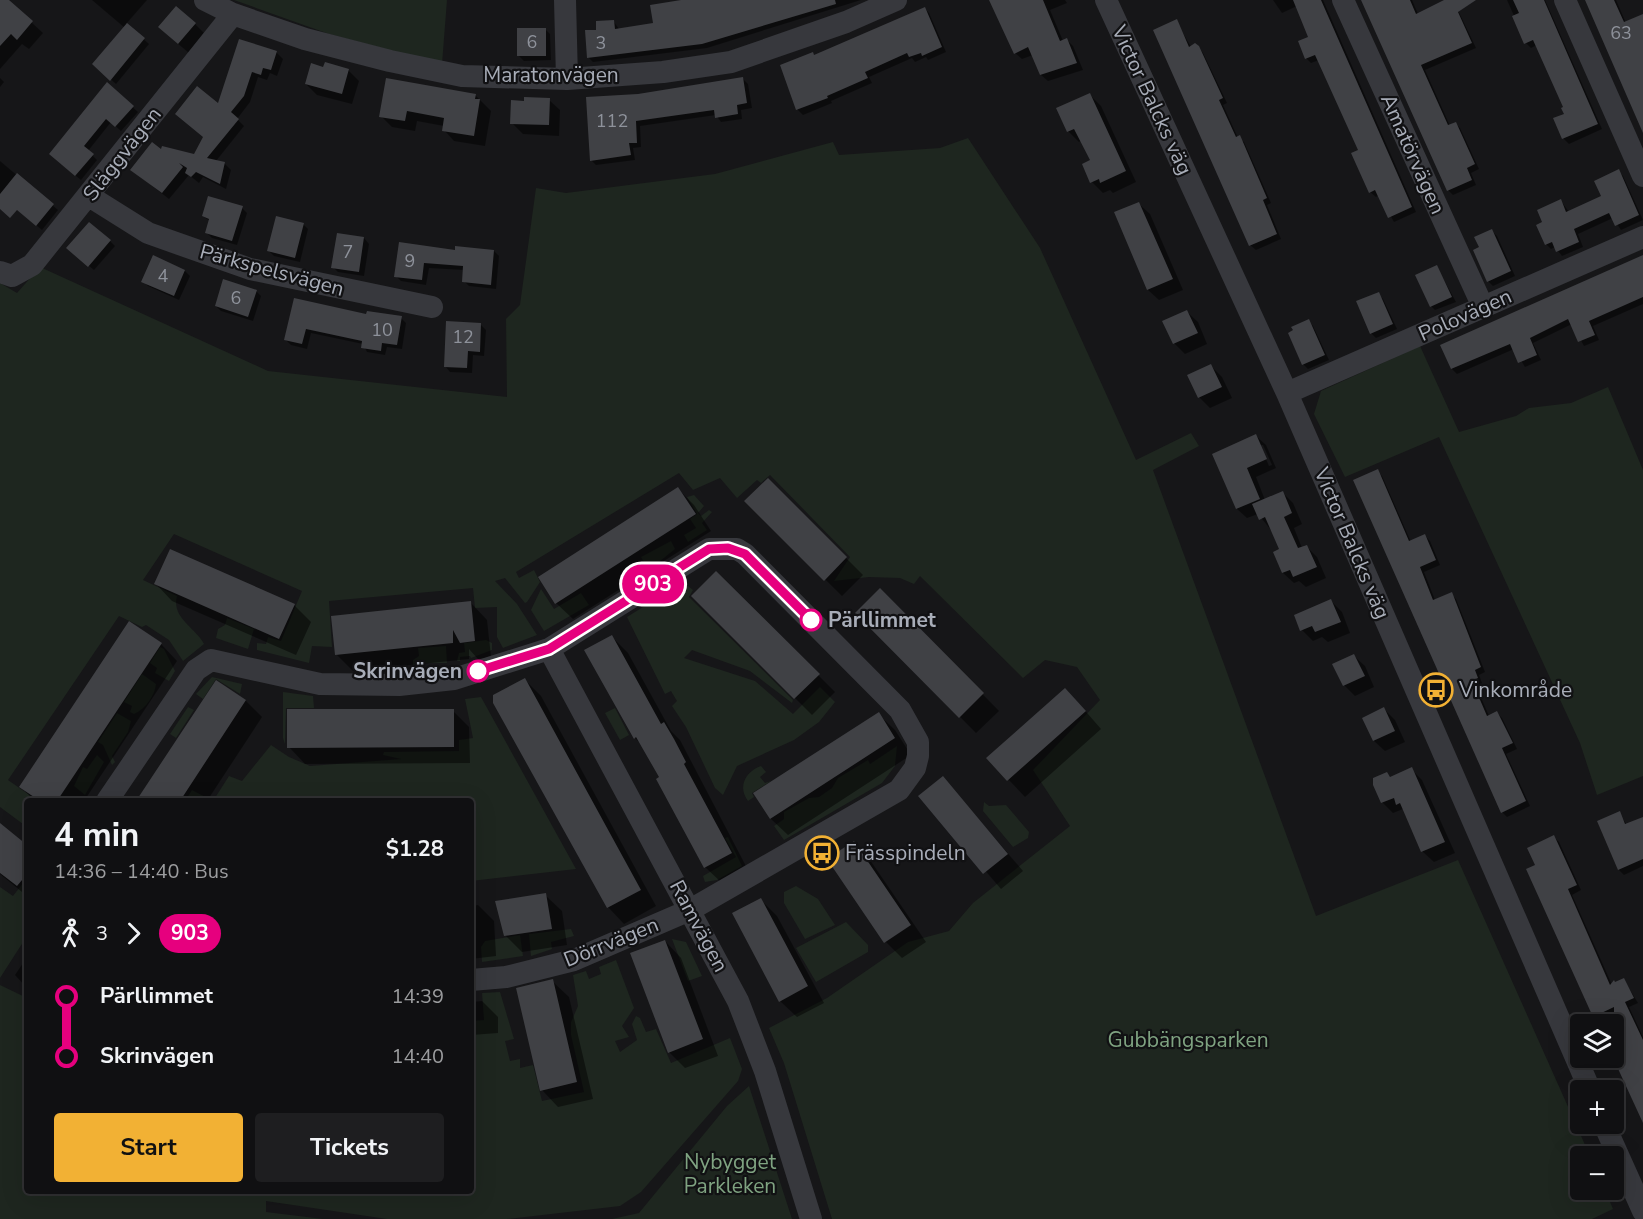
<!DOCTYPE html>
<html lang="en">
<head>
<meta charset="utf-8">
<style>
	body { margin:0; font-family:"Nunito Sans",sans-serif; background:#1e1e20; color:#f1f3f6; height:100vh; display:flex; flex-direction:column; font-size:22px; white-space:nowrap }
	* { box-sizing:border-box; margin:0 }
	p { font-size:20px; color:#9c9d9f }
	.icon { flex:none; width:33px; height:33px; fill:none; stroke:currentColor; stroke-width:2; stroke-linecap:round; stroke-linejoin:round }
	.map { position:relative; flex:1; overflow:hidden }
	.details { position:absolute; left:24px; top:798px; width:450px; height:396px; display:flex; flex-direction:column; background:#101012; border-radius:6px; box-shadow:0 6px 24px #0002,0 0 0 2px #303032 }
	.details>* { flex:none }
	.badge { padding:0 12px; border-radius:20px; font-size:21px; line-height:39px }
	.controls { position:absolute; left:1570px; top:1014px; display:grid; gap:12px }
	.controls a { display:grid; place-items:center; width:54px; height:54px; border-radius:6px; background:#101012; box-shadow:0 6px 24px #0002,0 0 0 2px #303032; font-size:30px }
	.map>.badge { position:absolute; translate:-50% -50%; box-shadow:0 0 0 3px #fff }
	.legs { display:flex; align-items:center; gap:9px; height:66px; padding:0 30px; font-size:20px }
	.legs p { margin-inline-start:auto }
	.overview { display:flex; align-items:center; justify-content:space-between; height:102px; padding:0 30px }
	h1 { font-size:33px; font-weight:700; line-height:45px }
	.button { display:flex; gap:12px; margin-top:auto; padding:12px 30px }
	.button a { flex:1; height:69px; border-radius:6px; background:#f2b134; color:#111; font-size:24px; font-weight:700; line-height:69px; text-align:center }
	.button a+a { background:#1e1e20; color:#f1f3f6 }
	ul { padding:0 30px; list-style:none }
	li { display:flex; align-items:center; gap:21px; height:60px; font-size:22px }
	li i { display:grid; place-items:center; width:9px; height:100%; margin:0 8px; background:currentColor }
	li i::after { content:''; width:15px; height:15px; margin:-8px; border:4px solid; border-radius:50%; background:#101012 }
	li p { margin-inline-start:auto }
	li:first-child i { background:linear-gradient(#0000 50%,currentColor 0) }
	li:last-child i { background:linear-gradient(currentColor 50%,#0000 0) }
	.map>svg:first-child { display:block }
	.green { fill:#1e261f }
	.shadow { fill:#0007; fill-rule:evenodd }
	.building { fill:#404145 }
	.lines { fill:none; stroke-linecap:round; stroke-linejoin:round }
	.street { stroke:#37383d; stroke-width:22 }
	.line-1-casing { stroke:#fff; stroke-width:14 }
	.line-1 { stroke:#e6007e; stroke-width:9 }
	.stop-1-dot { fill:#fff; stroke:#e6007e; stroke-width:3 }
	.labels { text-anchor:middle; stroke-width:4.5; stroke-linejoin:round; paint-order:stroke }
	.number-label { font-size:18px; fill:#8e929b }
	.street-label { font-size:21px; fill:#a8adb8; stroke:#111113 }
	.stop-label { font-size:21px; font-weight:bold; fill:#a8adb8; stroke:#111113; text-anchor:start }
	.poi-label { font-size:21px; fill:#a8adb8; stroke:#111113; text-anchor:start }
	.park-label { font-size:21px; fill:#7fa381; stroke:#111113 }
</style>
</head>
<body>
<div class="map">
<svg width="1643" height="1219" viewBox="0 0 1643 1219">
	<rect width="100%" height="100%" fill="#161618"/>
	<path class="green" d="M234 0H447L442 64 329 34Z
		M968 138 1040 248 1136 460 1191 433 1199 446 1153 470 1316 916 1458 860 1590 1156H1581V1190H1605L1613 1209 1592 1219H832L784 1063 769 1028 827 998 908 942 949 931 973 903 1070 826 1033 770 1100 700 1077 667 1045 660 1023 678 920 576 914 584 900 578 869 577 834 581 850 557 770 475 761 483 757 480 737 498 720 478 693 490 679 473 516 572 519 578 534 570 540 582 527 602 525 603 505 578 495 581 517 604 537 635 503 648 497 637V607L475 608 473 588 329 601 332 647 312 646 309 663 257 650V643L266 644 268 637 281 641 302 591 174 534 143 580 177 596C171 618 196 628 204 644L183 661 169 640 146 625 142 627 119 616 8 780 38 801H27V827L0 807V283L17 293 40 267 268 371 507 397 506 319 520 305 536 188 566 193 715 174 833 142 839 155 940 148Z
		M1420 346 1459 432 1516 416 1529 408 1571 403 1608 387 1643 470V776L1597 795 1580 743 1439 437 1345 477 1314 414 1321 391Z
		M694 495 704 506 698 513 701 516 709 510 712 512 702 523 707 530 688 542 684 535 696 528 690 519 697 514 687 497Z
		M671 541 675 549 659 562H644L641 557Z
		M683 582 693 590 689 597 793 700 792 703 750 671 692 650 684 658 755 681 793 714 820 687 835 702 819 722 794 740 737 766 723 795 715 788 686 727 672 706 677 701 671 691 665 694 627 617Z
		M541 589 554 609 581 593 589 605 544 631 531 610Z
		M227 618 254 629 248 649 216 638 218 629 225 625Z
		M486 640 492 643V650L471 658 470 656 460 657V661H457L459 653 465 652 464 643Z
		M446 646 447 663H417V667L413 668V660L419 656 418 648Z
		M160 647 164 649 175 671 169 681 155 673 157 668 150 663Z
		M142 674 156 684C155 695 146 709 134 714L130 712 132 706 124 702Z
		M212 677 242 684 240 694 216 679 203 699 196 694Z
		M283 692 313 696 314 708H286L285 744 283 738Z
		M481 697 576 869 471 881V801H185L192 790 213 801 229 776 242 781 271 745 289 757 310 766 401 759 383 755 384 752 459 751V740L473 738 465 699Z
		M188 707 194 710 176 738 170 734Z
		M615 708 629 735 620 740 605 713Z
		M117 713 131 721 128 732 112 756 115 762 112 765 103 745 98 742Z
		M897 746 895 766 882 783 784 840 774 826 784 819V812L809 798 819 797 832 788 838 778 868 760 870 764Z
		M97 755 104 762 85 795 74 786 83 767 87 769Z
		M761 766 766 772 760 777 765 783 771 781 752 793 754 797 748 801C737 787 746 771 761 766Z
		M984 802 989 806 1006 805 1029 832 1028 838 1013 847 983 811Z
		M728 837 742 866 717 880 705 882 703 876 736 857 725 838Z
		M27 878V936L0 978V887L13 896Z
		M796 886 818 899 835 925 805 939 784 903V892Z
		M846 922 868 945V952L816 982 796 948Z
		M571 929 574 936 551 942 552 949 531 956 529 934Z
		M520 935 523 956 482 962 481 947 485 941Z
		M672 939 686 942 702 976 688 981Z
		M616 960 634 1008 622 1026 629 1037 615 1041 620 1052 637 1040 632 1024 636 1016 640 1018 646 1032 656 1029 671 1063 730 1038 742 1069 738 1081 641 1192 620 1206 507 1219H387L266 1201V1212L323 1219H0V985L27 998V1191H471V1021L484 1020 482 993 500 992 514 1039 505 1041 510 1061 520 1059V1068L533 1065 542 1101 584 1092 571 1035V1022L578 1006 573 975 586 971 589 979 601 974 599 967Z
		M749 1086 792 1219H612L639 1213 727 1106Z"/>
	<path class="shadow" d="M3 0H7L43 33 29 49 22 44 0 69V4Z
		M92 0H147L126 24 149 44 116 84 94 64 125 28Z
		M684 0H861L707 48 593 62 588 57 598 31 614 22 619 29 654 24Z
		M991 0H1065L1067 3 1050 10 1063 41 1067 40 1073 46 1083 70 1048 81 1041 75 1033 55 1022 59 1015 53Z
		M1273 0H1323L1416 212 1394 222 1379 195 1376 197 1370 192 1360 151 1319 60 1311 63 1306 58 1310 38 1297 6 1282 13Z
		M1364 0H1412L1418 14 1448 0 1455 4 1476 48 1425 70 1450 126 1455 123 1460 128 1479 169 1471 173 1476 185 1453 195 1448 190Z
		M1507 0H1545L1602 129 1569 144 1564 139 1555 119 1566 114 1565 108 1537 45 1531 48 1526 43Z
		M1586 0H1616L1626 23 1643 21V112Z
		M924 8 929 13 946 52 928 60 926 57 915 62 912 58 869 77 872 83 831 101 832 103 803 115 798 110 782 66 815 56Z
		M1176 21 1191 47H1198L1203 53 1227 103 1223 105 1238 138 1244 142 1271 203 1267 205 1281 239 1256 250 1250 245 1155 31Z
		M195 24 206 35 189 53 170 37Z
		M545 29 550 34 551 60 524 61 519 56Z
		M240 41 276 52 283 59 277 76 270 73 267 80 258 77 250 102 237 119 244 126 216 161 225 164 231 170 226 189 203 177 199 183 189 175 169 199 132 170 162 151 195 156 219 105Z
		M324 69 348 70 359 81 352 104 317 95 306 84Z
		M0 78 4 82 0 87Z
		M743 79 748 84 752 108 741 110 742 119 721 122 716 115 640 126 641 147 633 148 635 160 596 165 591 160 638 96Z
		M107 84 138 112 121 131 111 122 88 151 97 160 81 180 55 159Z
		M475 95 491 111 485 146 454 141 444 130V126L417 121 415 131 392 127 381 116Z
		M1090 95 1101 106 1136 182 1113 193 1110 190 1103 193 1092 182 1084 165 1092 161 1082 140 1079 142 1068 131Z
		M549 100 560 110 559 136 523 134 512 123Z
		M0 161 58 210 42 230 0 195Z
		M1618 171 1623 176 1643 220 1621 230 1613 218 1578 234 1583 247 1562 256 1555 247 1551 249 1546 244 1544 223 1561 201 1569 212 1603 197Z
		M1139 204 1150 214 1183 290 1159 300 1148 290Z
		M242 208 247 213 237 245 212 238 207 233 210 221 203 216Z
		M303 224 308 229 300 262 274 256 269 251Z
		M1492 231 1497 236 1515 276 1493 286 1488 281 1480 248Z
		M364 238 369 244 364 276 338 272 333 267Z
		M110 241 115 246 94 270 73 253Z
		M400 244 456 252 494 251 499 256 496 289 469 286 464 281V270L429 268 426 285 401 281 396 276Z
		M1643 256V304L1593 326 1599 340 1584 346 1572 324 1533 343 1541 360 1525 367 1514 349 1457 374 1452 369 1442 346Z
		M154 257 185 271 190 276 179 300 148 286 143 281Z
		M1437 267 1456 302 1435 310 1430 305Z
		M256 291 261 296 253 321 221 311 216 306Z
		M1378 294 1383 299 1397 329 1376 338 1371 333Z
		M295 299 367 316 401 318 406 323 402 349 387 347 385 355 367 352 363 344 311 333 307 349 291 345 286 340Z
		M1187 312 1198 322 1207 344 1185 354 1174 343Z
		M1308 321 1313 326 1329 360 1308 369 1303 364Z
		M481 325 486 330 484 356 473 355 472 373 450 372 445 366Z
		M1211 366 1222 377 1232 398 1210 408 1199 397Z
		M1256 436 1266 445 1276 468 1256 477 1265 500 1282 492 1293 503 1302 524 1294 528 1302 548 1306 546 1317 557 1326 578 1306 587 1299 581 1294 583 1283 573 1275 553 1281 550 1271 530 1258 514 1247 518 1237 509 1214 455ZM1260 445H1263L1272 465 1269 466Z
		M1377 471 1382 476 1411 542 1425 536 1430 541 1440 565 1424 572 1435 600 1451 594 1456 599 1485 672 1479 675 1482 683 1476 686 1489 716 1497 713 1502 718 1517 749 1506 754 1530 806 1507 817 1502 812Z
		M768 480 863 575 842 596 746 501Z
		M678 489 694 505 711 531 573 619 556 603Z
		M716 573 835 692 812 715 693 596Z
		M156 584 294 605 311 622 296 655 172 601Z
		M880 590 999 711 976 733 857 613Z
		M1331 601 1342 612 1350 633 1328 642 1322 637 1313 641 1302 630Z
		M471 603 487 620 491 657 478 659 469 649V659L353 671 337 655Z
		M612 637 628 653 671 731 680 740 748 870 722 883 705 867 661 778 643 746 635 738Z
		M161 644 177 661 84 801H35L21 787Z
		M1354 656 1365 666 1374 687 1355 696 1344 685Z
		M525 680 541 696 656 906 624 924 608 907Z
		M216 682 246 701 262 717 207 801H138Z
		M1081 706 1101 729 1025 797 988 758Z
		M1384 709 1395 720 1405 742 1385 751 1374 741Z
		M453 711 469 727 470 763 305 764 289 747Z
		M878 714 895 730 911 755 788 835 771 819 755 794Z
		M1411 769 1422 780 1455 853 1434 862 1423 852 1405 811 1403 809 1393 813 1382 802 1387 774 1391 778Z
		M943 778 1023 871 1001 889 921 796Z
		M1619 813 1627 825 1643 818V866L1624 875 1619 870 1599 822Z
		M0 825 27 847V896L0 874Z
		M1554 837 1559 842 1581 890 1572 895 1612 985 1624 980 1638 1003 1629 1007 1643 1037V1122L1614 1052V1024H1601L1528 870 1537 866Z
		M854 843 870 860 926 942 902 958 886 942Z
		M545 895 562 911 567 945 522 952 505 935Z
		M761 900 777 916 824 1003 797 1017 780 1001Z
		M478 905 494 921 496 956 471 959V906Z
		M665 941 681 958 718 1056 685 1068 669 1052Z
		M27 957V988L15 975Z
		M552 981 569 997 593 1099 558 1107 542 1090Z
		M482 1001 498 1017V1033L471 1035V1002Z"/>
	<path class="building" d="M0 0H9L33 21 17 40 11 34 0 46Z
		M681 0H835L836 4 702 44 587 58 585 30H596V21L614 20 615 29 653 23 650 5Z
		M989 0H1043L1060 41 1067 38 1077 63 1040 75 1028 47 1014 54Z
		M1293 0H1321L1412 207 1388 218 1375 190 1369 193 1351 153 1358 150 1315 55 1305 59 1298 41 1308 37Z
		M1361 0H1410L1416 14 1444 0H1476L1458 12 1472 43 1421 65 1448 125 1456 122 1475 164 1467 168 1472 180 1447 191Z
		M1513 0H1544L1598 124 1562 139 1553 118 1564 114 1561 108 1563 107 1533 40 1524 44 1512 16 1519 13Z
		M1585 0H1614L1624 22 1643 14V133Z
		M176 6 196 23 178 44 158 27Z
		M925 7 942 47 922 56 921 53 909 57 907 53 865 72 868 78 827 96 828 98 796 110 780 65 813 52 814 55Z
		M1177 19 1189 47 1195 43 1199 46 1223 98 1219 100 1236 137 1240 135 1267 198 1263 200 1277 234 1249 246 1153 30Z
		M127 23 145 38 110 81 92 64Z
		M517 28H546V56H517Z
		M239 39 277 51 271 70 263 68 261 75 252 72 244 96 231 112 239 119 207 158 225 162 220 184 196 172 191 177 185 173 187 168 179 163 183 167 162 193 130 170 152 142 161 149 162 146 194 154 203 137 175 114 197 86 218 103Z
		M325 62 349 69 342 94 305 84 311 63 323 67Z
		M743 77 747 103 737 105 738 114 715 118 714 110 636 121 637 143H629L631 155 590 161 586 97 638 94Z
		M386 78 476 94 475 99H480L474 136 442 131 444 118 407 111 405 121 379 117Z
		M107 82 134 106 115 127 106 119 84 146 94 154 75 176 49 154Z
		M1090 93 1126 171 1100 183 1099 179 1090 183 1082 164 1090 160 1074 129 1067 132 1056 108Z
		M524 97 550 98 549 125 510 124 511 100 524 101Z
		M1619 169 1639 215 1615 226 1609 213 1574 229 1579 242 1556 252 1552 242 1545 245 1536 225 1542 222 1537 210 1561 199 1566 212 1601 196 1594 181Z
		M17 173 54 204 36 226 17 210 10 218 0 209V194Z
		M208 196 243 206 232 241 205 233 209 219 202 216Z
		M1139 202 1173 279 1147 290 1114 212Z
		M276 216 304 223 295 258 267 251Z
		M89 222 111 240 88 267 66 248Z
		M1492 229 1511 271 1487 282 1473 250 1479 247 1474 237Z
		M337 233 364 237 359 272 331 268Z
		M399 242 455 250V246L494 250 491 285 462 282 463 266 424 263 422 280 394 277Z
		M153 255 185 270 174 296 141 282Z
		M1643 255V297L1589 321 1595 335 1578 342 1568 319 1530 338 1537 355 1518 363 1510 344 1451 369 1440 345Z
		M1437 265 1452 297 1430 307 1415 275Z
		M223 279 257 290 248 317 215 306Z
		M1379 292 1393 324 1370 334 1356 301Z
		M294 298 366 314 367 311 402 316 397 345 382 343 381 351 361 348 362 341 306 329 302 344 284 340Z
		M1187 310 1198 333 1173 344 1162 321Z
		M1309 319 1325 355 1302 365 1288 333 1293 330 1291 327Z
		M446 321 481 323 480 352 468 351 467 368 444 367Z
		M1211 364 1222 387 1198 398 1187 375Z
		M1256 434 1267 459 1247 468 1260 499 1236 509 1212 454Z
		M1378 469 1409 541 1425 534 1436 560 1420 567 1433 600 1452 592 1481 667 1475 670 1478 678 1472 681 1487 716 1497 711 1513 743 1502 748 1526 801 1501 813 1353 480Z
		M768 478 847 557 824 581 744 501Z
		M678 487 696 514 555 604 538 577Z
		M1283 491 1292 513 1284 517 1298 548 1307 545 1317 567 1293 577 1290 570 1282 573 1273 552 1279 549 1265 517 1259 520 1252 504Z
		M170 549 295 604 279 639 154 584Z
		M716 571 820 674 794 699 691 596Z
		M880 588 984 693 959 718 855 613Z
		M1331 599 1341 622 1315 632 1312 626 1300 631 1294 615Z
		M471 601 475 641 460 643 453 630V643L335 655 331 616Z
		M129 621 162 643 57 801H40L19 787Z
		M612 635 661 724 664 722 674 739 686 762 684 764 732 853 704 868 656 779 659 777 636 737 634 739 584 650Z
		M1354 654 1365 676 1343 686 1332 664Z
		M525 678 641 890 607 908 493 703V695Z
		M216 680 246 700 180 801H136Z
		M1065 688 1086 711 1007 781 986 758Z
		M1384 707 1395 731 1373 741 1362 718Z
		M287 709H454V747L287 748Z
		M879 712 895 738 770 819 753 793Z
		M1412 767 1445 842 1421 852 1400 803 1396 805 1394 798 1381 803 1373 785V778L1387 772 1390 777Z
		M943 776 1008 854 983 874 918 796Z
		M1620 811 1625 824 1643 817V859L1618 870 1597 821Z
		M0 823 27 845V874L17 886 0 873Z
		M1554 835 1577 885 1568 889 1610 985 1614 980 1615 982 1624 978 1634 998 1625 1002 1643 1040V1123L1614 1060V1007L1593 1017 1526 869 1535 865 1527 848Z
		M854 841 911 925 884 943 827 859Z
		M546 893 552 929 504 936 495 901Z
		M761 898 808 986 779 1002 732 913Z
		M665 940 703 1039 668 1053 630 953Z
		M553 979 577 1082 540 1091 516 988Z"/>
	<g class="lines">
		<path class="street" d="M205 0 233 14 305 39 390 61 462 76 567 79 663 72 731 62 846 22 896 0
			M565 0 567 79
			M1106 0 1287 393 1590 1090
			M1343 0 1483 307
			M1565 0 1643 176
			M89 196 148 233 250 269 432 307
			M0 272 12 276 32 265 233 14
			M1287 393 1643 237
			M549 649 738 1001 765 1071 811 1219
			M107 801 196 670 211 660 320 684 399 685 454 679 549 649 709 549H737L745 554 900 710 918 742V756L915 768 899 790 690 910 574 960 506 977 471 980
			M1604 1124 1643 1211"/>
	</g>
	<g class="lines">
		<g class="line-1-casing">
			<path id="line-1" d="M478 671 549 649 709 549 728 548 745 554 811 620"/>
		</g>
		<use href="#line-1" class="line-1"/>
	</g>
	<defs>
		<g id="bus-ring" transform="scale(1.725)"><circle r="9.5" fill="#111113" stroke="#f2b134" stroke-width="1.5"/><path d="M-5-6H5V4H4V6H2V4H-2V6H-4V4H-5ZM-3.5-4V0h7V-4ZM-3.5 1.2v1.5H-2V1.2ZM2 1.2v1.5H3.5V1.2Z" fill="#f2b134"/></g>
	</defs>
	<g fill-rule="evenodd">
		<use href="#bus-ring" x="1436" y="690"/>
		<use href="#bus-ring" x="822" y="853"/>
	</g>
	<g class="stop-1-dot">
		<circle cx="811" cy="620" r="10"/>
		<circle cx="478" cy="671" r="10"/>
	</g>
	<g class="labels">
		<g class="number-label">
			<text x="1621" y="39">63</text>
			<text x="532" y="48">6</text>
			<text x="601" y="49">3</text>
			<text x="612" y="127">112</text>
			<text x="348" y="258">7</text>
			<text x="410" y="267">9</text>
			<text x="163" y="282">4</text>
			<text x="236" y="304">6</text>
			<text x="382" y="336">10</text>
			<text x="463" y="343">12</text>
		</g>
		<g class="street-label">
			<text x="551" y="82">Maratonvägen</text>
			<text transform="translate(1152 100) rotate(65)" y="7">Victor Balcks väg</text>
			<text transform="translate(122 154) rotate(-52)" y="7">Släggvägen</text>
			<text transform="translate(1413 154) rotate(66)" y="7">Amatörvägen</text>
			<text transform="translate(272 270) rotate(15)" y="7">Pärkspelsvägen</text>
			<text transform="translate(1465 315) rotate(-24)" y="7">Polovägen</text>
			<text transform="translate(1352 543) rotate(67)" y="7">Victor Balcks väg</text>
			<text transform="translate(699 926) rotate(62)" y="7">Ramvägen</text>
			<text transform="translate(611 942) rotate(-22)" y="7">Dörrvägen</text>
		</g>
		<g class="stop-label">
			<text x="828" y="627">Pärllimmet</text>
			<text x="462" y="678" text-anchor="end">Skrinvägen</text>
		</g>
		<g class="poi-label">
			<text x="1459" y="697">Vinkområde</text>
			<text x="845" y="860">Frässpindeln</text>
		</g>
		<g class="park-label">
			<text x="1188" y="1047">Gubbängsparken</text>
			<text x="730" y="1169">Nybygget<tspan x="730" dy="24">Parkleken</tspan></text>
		</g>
	</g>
</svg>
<div class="controls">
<a><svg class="icon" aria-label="layers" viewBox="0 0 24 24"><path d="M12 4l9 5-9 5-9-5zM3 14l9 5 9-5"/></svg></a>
<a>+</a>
<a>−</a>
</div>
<b class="badge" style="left:653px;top:584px;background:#e6007e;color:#fff">903</b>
<section class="details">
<div class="overview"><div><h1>4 min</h1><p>14:36 – 14:40 · Bus</p></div><b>$1.28</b></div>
<div class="legs"><svg class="icon" aria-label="walk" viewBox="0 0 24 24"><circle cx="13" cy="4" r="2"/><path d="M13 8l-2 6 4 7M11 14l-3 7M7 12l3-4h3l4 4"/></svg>3<svg class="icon" aria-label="forward" viewBox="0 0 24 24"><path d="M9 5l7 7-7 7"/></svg><b class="badge" style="background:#e6007e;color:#fff">903</b></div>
<ul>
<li><i style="color:#e6007e"></i><b>Pärllimmet</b><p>14:39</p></li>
<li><i style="color:#e6007e"></i><b>Skrinvägen</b><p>14:40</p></li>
</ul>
<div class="button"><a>Start</a><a>Tickets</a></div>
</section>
</div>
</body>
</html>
